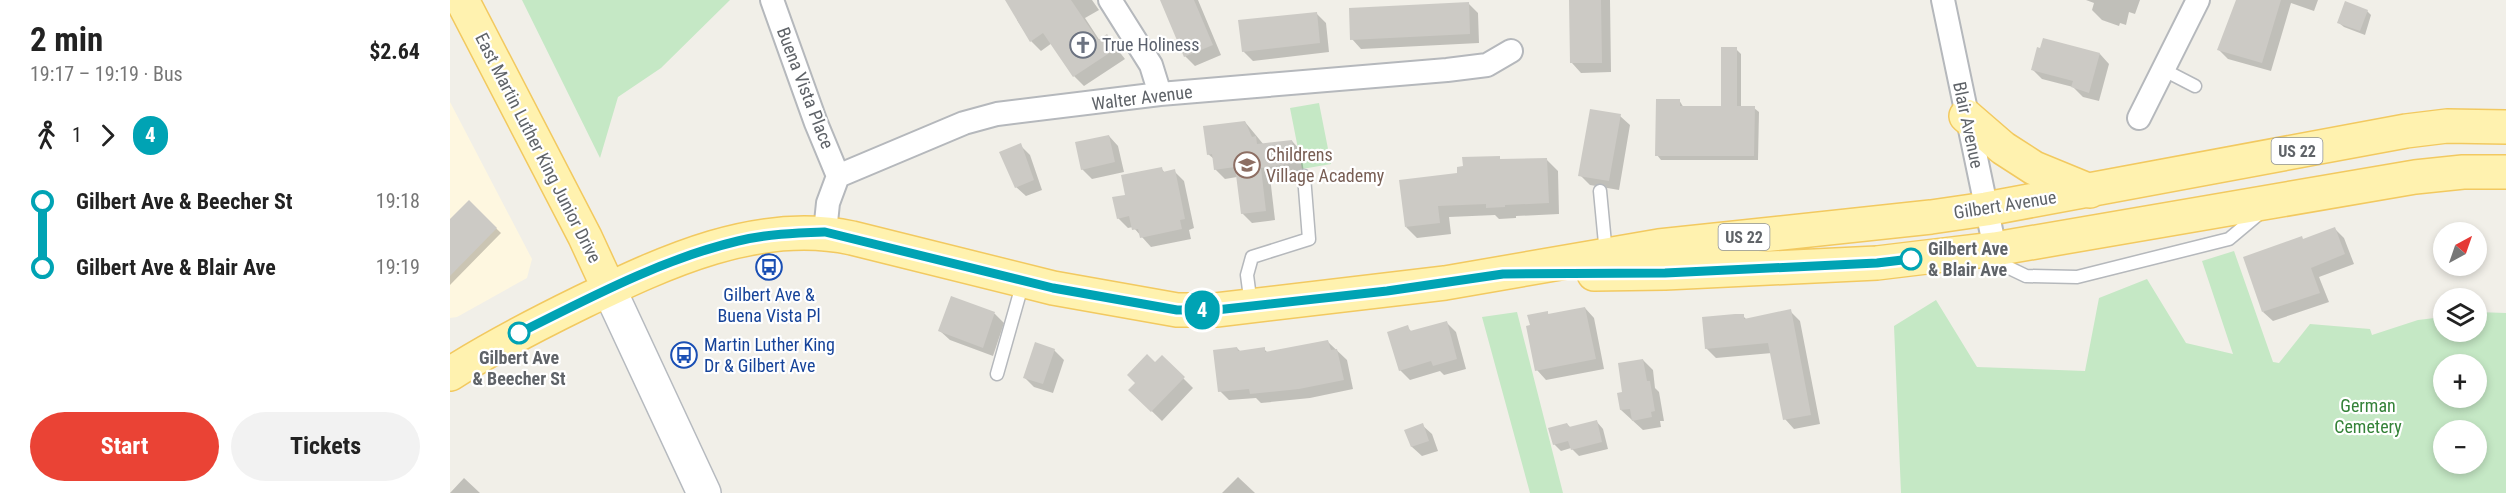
<!DOCTYPE html>
<html lang="en">
<head>
<meta charset="utf-8">
<style>
	body { margin:0; font-family:"Roboto Condensed",sans-serif; background:#f2f2f2; color:#222; height:100vh; display:flex; flex-direction:column; font-size:22px; white-space:nowrap }
	* { box-sizing:border-box; margin:0 }
	p { font-size:20px; color:#767676 }
	.icon { flex:none; width:33px; height:33px; fill:none; stroke:currentColor; stroke-width:2; stroke-linecap:round; stroke-linejoin:round }
	.map { position:relative; flex:1; overflow:hidden }
	.details { display:flex; flex-direction:column; background:#fff; width:450px }
	.details>* { flex:none }
	.badge { padding:0 12px; border-radius:20px; font-size:21px; line-height:39px }
	.needle { width:39px; rotate:40deg }
	.buttons { position:absolute; left:1983px; top:222px; display:grid; gap:12px }
	.buttons a { display:grid; place-items:center; width:54px; height:54px; border-radius:50%; background:#fff; box-shadow:0 3px 9px #0003; font-size:30px }
	.map>.badge { position:absolute; translate:-50% -50%; box-shadow:0 0 0 3px #fff }
	.legs { display:flex; align-items:center; gap:9px; height:66px; padding:0 30px; font-size:20px }
	.legs p { margin-inline-start:auto }
	.head { display:flex; align-items:center; justify-content:space-between; height:102px; padding:0 30px }
	h1 { font-size:33px; font-weight:700; line-height:45px }
	.button { display:flex; gap:12px; margin-top:auto; padding:12px 30px }
	.button a { flex:1; height:69px; border-radius:36px; background:#ea4335; color:#fff; font-size:24px; font-weight:700; line-height:69px; text-align:center }
	.button a+a { background:#f2f2f2; color:#222 }
	ul { padding:0 30px; list-style:none }
	li { display:flex; align-items:center; gap:21px; height:66px; font-size:22px }
	li i { display:grid; place-items:center; width:9px; height:100%; margin:0 8px; background:currentColor }
	li i::after { content:''; width:15px; height:15px; margin:-8px; border:4px solid; border-radius:50%; background:#fff }
	li p { margin-inline-start:auto }
	li:first-child i { background:linear-gradient(#0000 50%,currentColor 0) }
	li:last-child i { background:linear-gradient(currentColor 50%,#0000 0) }
	main { display:flex; flex:1; min-height:0 }
	.map>svg:first-child { display:block }
	.commercial { fill:#fef7e0 }
	.green { fill:#c5e8c5; fill-rule:evenodd }
	.shadow { fill:#0003 }
	.building { fill:#cccac5 }
	.lines { fill:none; stroke-linecap:round; stroke-linejoin:round }
	.lane-casing { stroke:#b5b8bc; stroke-width:15 }
	.street-casing { stroke:#b5b8bc; stroke-width:26 }
	.secondary-casing { stroke:#b6babf; stroke-width:36 }
	.primary-casing { stroke:#f2c960; stroke-width:36 }
	.lane { stroke:#fff; stroke-width:12 }
	.street { stroke:#fff; stroke-width:22 }
	.secondary { stroke:#fff; stroke-width:33 }
	.primary { stroke:#fff2af; stroke-width:33 }
	.line-1-casing { stroke:#fff; stroke-width:14 }
	.line-1 { stroke:#00a3b4; stroke-width:9 }
	.stop-1-dot { fill:#fff; stroke:#00a3b4; stroke-width:3 }
	.labels { text-anchor:middle; stroke-width:4.5; stroke-linejoin:round; paint-order:stroke }
	.shield { fill:#fff; stroke:#8f9295; stroke-width:1.5 }
	.shield-label { font-size:16px; font-weight:bold; fill:#5f6368 }
	.worship-label { font-size:18px; fill:#5b616d; stroke:#fff; text-anchor:start }
	.street-label { font-size:18px; fill:#5f6368; stroke:#fff }
	.education-label { font-size:18px; fill:#785e54; stroke:#fff; text-anchor:start }
	.stop-label { font-size:18px; font-weight:bold; fill:#5f6368; stroke:#fff; text-anchor:start }
	.transit-label { font-size:18px; fill:#164399; stroke:#fff }
	.park-label { font-size:18px; fill:#348238; stroke:#fff }
</style>
</head>
<body>
<main>
<section class="details">
<div class="head"><div><h1>2 min</h1><p>19:17 – 19:19 · Bus</p></div><b>$2.64</b></div>
<div class="legs"><svg class="icon" aria-label="walk" viewBox="0 0 24 24"><circle cx="13" cy="4" r="2"/><path d="M13 8l-2 6 4 7M11 14l-3 7M7 12l3-4h3l4 4"/></svg>1<svg class="icon" aria-label="forward" viewBox="0 0 24 24"><path d="M9 5l7 7-7 7"/></svg><b class="badge" style="background:#00a3b4;color:#fff">4</b></div>
<ul>
<li><i style="color:#00a3b4"></i><b>Gilbert Ave &amp; Beecher St</b><p>19:18</p></li>
<li><i style="color:#00a3b4"></i><b>Gilbert Ave &amp; Blair Ave</b><p>19:19</p></li>
</ul>
<div class="button"><a>Start</a><a>Tickets</a></div>
</section>
<div class="map">
<svg width="2056" height="493" viewBox="0 0 2056 493">
	<rect width="100%" height="100%" fill="#f1efe8"/>
	<path class="commercial" d="M0 102 82 259 77 278 7 317 0 318Z"/>
	<path class="green" d="M72 0H280L211 68 168 97 150 158Z
		M869 103 881 164 852 169 840 108Z
		M1784 251 1823 362 1829 363 1860 324 1920 329 1922 335 1968 320 1993 317 1994 332H2026L2027 312 2056 313V493H1451L1444 326 1486 300 1527 367 1635 371 1649 298 1697 279 1736 343 1783 354 1752 261ZM1994 364H2026V398H1994ZM1994 430H2026V464H1994Z
		M1067 312 1113 493H1080L1032 317Z"/>
	<path class="shadow" d="M566 0H642L649 10 635 18 650 41 657 36 675 59 634 86 624 76 602 43 591 51 581 41 567 20 569 18Z
		M711 0H748L771 55 745 66 735 56Z
		M1121 0H1160L1161 72 1131 73 1122 63Z
		M1636 0H1690L1685 14 1679 12 1676 25 1670 23 1669 26 1652 20 1642 10 1644 3Z
		M1787 0H1868L1864 11 1841 3 1821 71 1778 59 1769 50Z
		M1018 3 1028 13 1029 43 911 49 902 39Z
		M1917 11 1921 15 1915 35 1894 27 1889 23Z
		M866 13 876 23 879 52 803 61 793 51Z
		M1286 49 1291 54V108H1304L1309 112 1308 160H1211L1207 155 1229 100 1234 108H1272Z
		M1650 54 1659 64 1649 101 1633 97 1623 87 1592 79 1582 69Z
		M1170 116 1180 125 1169 190 1140 185 1130 175Z
		M795 122 814 145 842 141 851 151 854 173 820 177 825 220 802 223 792 213 787 177 775 179 765 169 764 159 758 154Z
		M659 136 668 146 674 172 642 179 632 169Z
		M570 145 580 155 592 190 576 196 566 187Z
		M1014 159H1096L1108 171 1109 214 1066 216V218L1049 219 1045 215 999 217 1001 234 967 238 956 227 1009 175 1014 168Z
		M711 168 715 173 724 171 734 181 744 228 739 230 741 239 701 247 683 227 678 228 668 218 677 196Z
		M19 202 51 233 0 285V221Z
		M1885 229 1894 238 1904 264 1869 277 1879 302 1823 321 1813 312 1854 241Z
		M501 298 545 314 554 323 543 356 500 340 490 331Z
		M1135 308 1144 318 1154 369 1096 380 1087 370 1082 326 1097 313 1100 315Z
		M1340 311 1350 321 1370 424 1344 429 1335 419 1322 353 1266 358 1256 348 1293 316 1297 320Z
		M996 322 1006 332 1016 369 994 375 990 371 960 380 950 370 957 327 962 332Z
		M878 342 897 360 903 389 860 398 811 403 806 398 779 400 770 391 787 348 791 352 814 349 818 353Z
		M604 350 614 360 603 393 584 387 574 377Z
		M712 357 743 388 712 421 680 390Z
		M1193 360 1203 370 1205 388 1209 392 1214 421H1210L1211 427 1193 430 1171 410 1174 393Z
		M1147 422 1153 429 1158 449 1129 456 1121 448 1111 451 1104 444 1117 424 1121 428Z
		M972 425 982 434 988 451 972 456 962 447 956 431Z
		M788 477 805 493H772Z
		M14 478 30 493H0Z"/>
	<path class="building" d="M555 0H621L648 40 657 34 667 48 623 77 593 33 580 42Z
		M710 0H744L763 45 734 57Z
		M1119 0H1151L1152 63H1120Z
		M1786 0H1831L1812 63 1767 50Z
		M1895 1 1918 10 1910 31 1887 23Z
		M1019 2 1020 34 900 40 899 8Z
		M867 12 870 43 792 52 788 20Z
		M1593 38 1650 53 1639 93 1621 87 1623 81 1581 70 1587 47 1590 48Z
		M1271 47H1287V106H1305L1304 156H1205L1206 99H1230V106H1271Z
		M1140 109 1171 114 1159 181 1128 176Z
		M795 121 802 137 806 136 807 144 842 140 845 163 811 168 816 211 791 214 785 167 764 170 762 154 757 155 753 126Z
		M659 135 665 162 631 170 625 142Z
		M571 143 584 180 565 188 549 152Z
		M1050 156V159L1097 158 1099 203 1055 205V207L1036 208V204L988 206 990 223 955 227 949 180 1007 173V167L1013 166 1012 157Z
		M712 167 713 172 725 169 735 219 730 220 732 229 690 238 688 229 682 230 679 216 667 219 662 197 675 195 671 175Z
		M19 200 47 228 0 276V219Z
		M1885 227 1895 254 1861 268 1870 293 1812 312 1793 257 1852 236 1853 239Z
		M501 296 545 312 533 348 488 331Z
		M1135 307 1146 359 1085 371 1076 326 1080 325 1077 315 1098 311V314Z
		M1341 309 1361 415 1333 420 1318 343 1255 349 1252 317 1285 314H1294V319Z
		M997 321 1007 359 983 366 981 361 949 371 937 332 958 325 960 331Z
		M878 340 881 350 887 349 894 380 849 389 800 394 799 389 768 392 763 350 787 347 788 351 815 347V352Z
		M585 342 605 349 593 384 573 378Z
		M697 354 705 362 712 355 735 377 701 412 678 390 685 383 677 375Z
		M1193 359 1197 381H1200L1205 411 1201 412 1202 417 1182 421 1180 409 1170 410 1167 393 1172 392 1168 363Z
		M1147 420 1152 442 1121 450 1118 441 1103 445 1098 428 1117 423 1119 427Z
		M973 423 979 441 961 447 954 430Z"/>
	<g class="lines">
		<g class="lane-casing">
			<path id="lane" d="M1714 70 1745 86
				M1150 191 1156 254
				M1545 250 1551 264 1576 276 1627 277 1779 239 1810 213
				M801 305 797 275 802 257 859 239 854 176
				M547 374 573 282"/>
		</g>
		<g class="street-casing">
			<path id="street" d="M322 0 366 123 388 176
				M660 0 701 65 710 94
				M1493 0 1545 249
				M1689 118 1748 0
				M375 232 378 203 388 176 514 123 547 114 710 94 997 70 1037 65 1061 51"/>
		</g>
		<g class="secondary-casing">
			<path id="secondary" d="M159 289 254 493"/>
		</g>
		<g class="primary-casing">
			<path id="primary" d="M12 0 135 237 159 289
				M1516 116 1553 148 1584 168 1640 191
				M1144 274 1215 273 1427 263 1485 256 1545 249 1965 177 2013 172H2056
				M0 374C42 347 87 324 132 302 215 262 308 218 402 238L603 288 727 310H766L995 283 1209 246 1481 217 1536 209 1956 131 1997 126 2056 127"/>
		</g>
		<use href="#lane" class="lane"/>
		<use href="#street" class="street"/>
		<use href="#secondary" class="secondary"/>
		<use href="#primary" class="primary"/>
	</g>
	<g class="lines">
		<g class="line-1-casing">
			<path id="line-1" d="M69 333C139 298 212 259 288 241 316 234 346 233 375 232L603 288 727 310H766L937 291 1053 274 1215 273 1427 263 1461 259"/>
		</g>
		<use href="#line-1" class="line-1"/>
	</g>
	<defs>
		<g id="church-ring" transform="scale(1.35)"><circle r="9.5" fill="#fff" stroke="#6b7280" stroke-width="1.5"/><path d="M-1.2-6h2.4v3.5h3.3v2.4h-3.3V6h-2.4V-.1h-3.3v-2.4h3.3Z" fill="#6b7280"/></g>
		<g id="school-ring" transform="scale(1.35)"><circle r="9.5" fill="#fff" stroke="#8d6e63" stroke-width="1.5"/><path d="M0-5L7-2L0 1L-7-2ZM-4 1L0 2.5L4 1V4Q0 6-4 4Z" fill="#8d6e63"/></g>
		<g id="bus-ring" transform="scale(1.35)"><circle r="9.5" fill="#fff" stroke="#1a4fb4" stroke-width="1.5"/><path d="M-5-6H5V4H4V6H2V4H-2V6H-4V4H-5ZM-3.5-4V0h7V-4ZM-3.5 1.2v1.5H-2V1.2ZM2 1.2v1.5H3.5V1.2Z" fill="#1a4fb4"/></g>
	</defs>
	<g fill-rule="evenodd">
		<use href="#church-ring" x="633" y="45"/>
		<use href="#school-ring" x="797" y="165"/>
		<use href="#bus-ring" x="319" y="267"/>
		<use href="#bus-ring" x="234" y="355"/>
	</g>
	<g class="stop-1-dot">
		<circle cx="1461" cy="259" r="10"/>
		<circle cx="69" cy="333" r="10"/>
	</g>
	<g class="labels">
		<g class="shield">
			<rect x="1821.5" y="138" width="51" height="26" rx="4.5"/>
			<rect x="1268.5" y="224" width="51" height="26" rx="4.5"/>
		</g>
		<g class="shield-label">
			<text x="1847" y="157">US 22</text>
			<text x="1294" y="243">US 22</text>
		</g>
		<g class="worship-label">
			<text x="652" y="51">True Holiness</text>
		</g>
		<g class="street-label">
			<text transform="translate(355 88) rotate(69)" y="6">Buena Vista Place</text>
			<text transform="translate(692 98) rotate(-7)" y="6">Walter Avenue</text>
			<text transform="translate(1518 125) rotate(78)" y="6">Blair Avenue</text>
			<text transform="translate(88 148) rotate(63)" y="6">East Martin Luther King Junior Drive</text>
			<text transform="translate(1555 205) rotate(-9)" y="6">Gilbert Avenue</text>
		</g>
		<g class="education-label">
			<text x="816" y="161">Childrens<tspan x="816" dy="21">Village Academy</tspan></text>
		</g>
		<g class="stop-label">
			<text x="1478" y="255">Gilbert Ave<tspan x="1478" dy="21">&amp; Blair Ave</tspan></text>
			<text x="69" y="364" text-anchor="middle">Gilbert Ave<tspan x="69" dy="21">&amp; Beecher St</tspan></text>
		</g>
		<g class="transit-label">
			<text x="319" y="301">Gilbert Ave &amp;<tspan x="319" dy="21">Buena Vista Pl</tspan></text>
			<text x="254" y="351" text-anchor="start">Martin Luther King<tspan x="254" dy="21">Dr &amp; Gilbert Ave</tspan></text>
		</g>
		<g class="park-label">
			<text x="1918" y="412">German<tspan x="1918" dy="21">Cemetery</tspan></text>
		</g>
	</g>
</svg>
<div class="buttons">
<a><svg class="needle" viewBox="-14 -14 28 28"><path d="M0-13l5 13h-10z" fill="#e53935"/><path d="M0 13l5-13h-10z" fill="#767676"/></svg></a>
<a><svg class="icon" aria-label="layers" viewBox="0 0 24 24"><path d="M12 4l9 5-9 5-9-5zM3 14l9 5 9-5"/></svg></a>
<a>+</a>
<a>−</a>
</div>
<b class="badge" style="left:752px;top:310px;background:#00a3b4;color:#fff">4</b>
</div>
</main>
</body>
</html>
